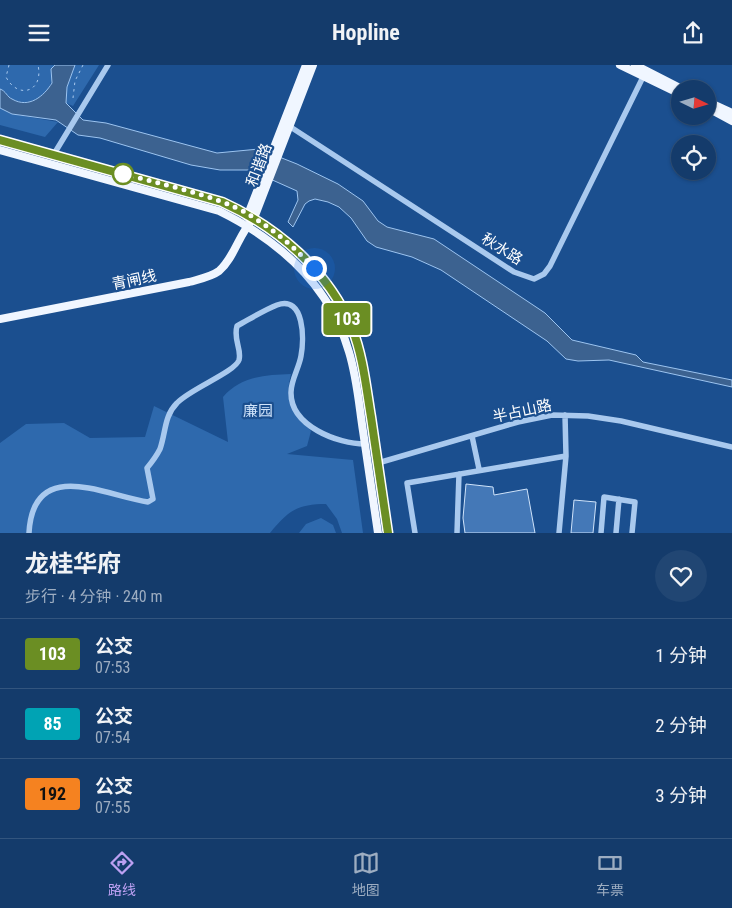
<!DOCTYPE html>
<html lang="zh">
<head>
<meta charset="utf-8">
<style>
	body { margin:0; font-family:"Roboto Condensed","Noto Sans SC",sans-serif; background:#214673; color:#f1f3f6; height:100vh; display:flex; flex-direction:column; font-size:19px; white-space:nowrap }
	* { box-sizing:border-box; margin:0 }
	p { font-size:16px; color:#9dadc1 }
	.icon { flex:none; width:28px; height:28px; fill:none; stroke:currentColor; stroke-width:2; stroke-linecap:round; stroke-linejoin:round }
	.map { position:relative; height:468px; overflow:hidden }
	.drawer { display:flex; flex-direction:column; background:#143b6b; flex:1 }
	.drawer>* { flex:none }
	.badge { padding:0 10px; border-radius:4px; font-size:18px; line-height:32px }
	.needle { width:32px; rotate:95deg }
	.controls { position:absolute; left:671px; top:15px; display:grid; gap:10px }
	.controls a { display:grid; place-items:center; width:45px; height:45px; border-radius:50%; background:#143b6b; box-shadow:0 1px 4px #0004,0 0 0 1px #33557e; font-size:25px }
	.you { position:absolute; width:25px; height:25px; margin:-12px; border:4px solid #fff; border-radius:50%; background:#1a73e8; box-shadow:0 0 0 8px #1a73e833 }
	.map>.badge { position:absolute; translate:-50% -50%; box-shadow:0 0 0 2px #fff }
	.round { display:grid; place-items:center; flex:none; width:52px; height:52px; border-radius:26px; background:#214673 }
	.overview { display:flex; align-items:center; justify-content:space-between; height:85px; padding:0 25px }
	h1 { font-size:24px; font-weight:700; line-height:38px }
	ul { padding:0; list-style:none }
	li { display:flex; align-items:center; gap:15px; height:70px; padding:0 25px; border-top:1px solid #33557e }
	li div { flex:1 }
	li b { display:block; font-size:19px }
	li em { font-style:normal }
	li .badge { min-width:55px; font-weight:700; text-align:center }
	header { display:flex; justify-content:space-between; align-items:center; height:65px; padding:0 25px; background:#143b6b; font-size:22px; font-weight:700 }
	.dock { display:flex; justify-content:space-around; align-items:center; height:70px; border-top:1px solid #33557e; background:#143b6b; font-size:14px; color:#9dadc1 }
	.dock a { display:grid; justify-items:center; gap:2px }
	.dock .current { color:#bca0f2 }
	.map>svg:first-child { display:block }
	.green { fill:#2e69ad }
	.water { fill:#3c6290; stroke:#9cc4f0 }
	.building { fill:#4478b7; stroke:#cfe3fa }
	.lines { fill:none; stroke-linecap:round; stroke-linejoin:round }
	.path { stroke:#a9c9ee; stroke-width:1; stroke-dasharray:2.5 4; stroke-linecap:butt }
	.minor { stroke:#a9c9ee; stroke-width:5.5 }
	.major { stroke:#f0f6ff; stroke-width:8 }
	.line-casing { stroke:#fff; stroke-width:11 }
	.line { stroke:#6b8e23; stroke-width:8 }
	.walk { stroke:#fff; stroke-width:5; stroke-dasharray:0 9 }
	.stop-dot { fill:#fff; stroke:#6b8e23; stroke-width:2.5 }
	.labels { text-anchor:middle; stroke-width:4.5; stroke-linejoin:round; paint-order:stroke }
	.street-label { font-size:15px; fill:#fff; stroke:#1b4f8f }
	.park-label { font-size:15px; fill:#cfe3fa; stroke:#1b4f8f }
</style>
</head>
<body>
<header><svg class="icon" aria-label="menu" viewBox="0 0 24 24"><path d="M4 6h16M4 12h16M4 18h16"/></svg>Hopline<svg class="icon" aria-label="share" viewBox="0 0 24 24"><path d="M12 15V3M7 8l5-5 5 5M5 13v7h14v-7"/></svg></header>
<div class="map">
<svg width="732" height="468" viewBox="0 0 732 468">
	<rect width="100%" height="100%" fill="#1b4f8f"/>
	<path class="green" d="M0 0H55L51 4C51 8 52 12 51 16 49 33 27 42 12 34 7 32 5 26 0 24Z
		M75 0H99L73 41 66 38 67 22Z
		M0 43 12 49 58 57 45 72 0 60Z
		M291 309C284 338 291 345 311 366L307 381 287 389 353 395 363 468H342L337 454 326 439C297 439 288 446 270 468H0V378L26 359 64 358 90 373 145 372 154 341 228 377 223 332C241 311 265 310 291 309Z
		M321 453 333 460 336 468H299L306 459Z"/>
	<path class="water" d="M55 0H75L67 22 66 38 83 55 106 58 217 88 259 84 297 99 338 119 363 136 378 156 387 162 434 174 545 248 572 275 636 290 643 297 732 315V322L609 295 578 296 566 294 547 276 441 205 412 192 376 182 367 176 351 153 339 142 328 137 315 134 309 136 305 139 293 162 288 157 298 135 297 126 250 105H220L191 100 100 73 78 70 56 55 12 49 0 43V24C6 26 7 32 12 34 29 44 44 31 52 18L51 4Z"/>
	<path class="building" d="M466 419 493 422 494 430 527 424 535 468H465L463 453Z
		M574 435 596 437 593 468H571Z"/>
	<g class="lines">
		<path class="path" d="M9 0 6 12C18 35 44 27 38 0
			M73 33 75 16 83 0"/>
		<path class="minor" d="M289 61 514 207 534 214 544 209 550 201 643 12
			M54 89 108 0
			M472 371 479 404
			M378 398 518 357 552 350 588 351 621 356 732 382
			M29 468C33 392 104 430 148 437L153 434 147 403C152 397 157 390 160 384 166 367 164 351 177 338 190 324 235 307 239 295 242 284 233 275 237 261 250 254 264 245 277 240 305 230 304 275 301 291 299 303 291 315 291 327 290 361 338 379 365 379
			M415 468 407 418 566 391
			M457 468 459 409
			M559 468 566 391 565 350
			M601 468 604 432 635 437 632 468
			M616 468 619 434"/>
		<path class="major" d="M620 0 680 29
			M635 0 682 24
			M708 37 732 48
			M708 43 732 56
			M0 75 222 137C277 162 329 205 352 263 362 290 366 320 370 348 377 388 382 428 388 468
			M0 85 219 146C280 176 330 221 349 287 357 313 359 340 363 366 368 400 373 434 378 468
			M247 152 306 0
			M0 254 189 217C199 214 211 212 219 206 235 192 239 168 254 153L313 0"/>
	</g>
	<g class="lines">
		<g class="line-casing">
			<path id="line" d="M0 75 222 137C277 162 328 205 352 263 363 291 366 322 371 352 377 391 382 429 388 468"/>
		</g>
		<use href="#line" class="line"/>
		<path class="walk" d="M123 109C158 118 218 131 248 149 273 164 294 182 314 203"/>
	</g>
	<circle class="stop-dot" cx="123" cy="109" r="10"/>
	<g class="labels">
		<g class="street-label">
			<text transform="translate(259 100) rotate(-69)" y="5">和谐路</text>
			<text transform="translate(502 184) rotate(32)" y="5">秋水路</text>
			<text transform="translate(134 215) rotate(-12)" y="5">青闸线</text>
			<text transform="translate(522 346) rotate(-12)" y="5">半占山路</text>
		</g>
		<g class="park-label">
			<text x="258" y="351">廉园</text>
		</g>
	</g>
</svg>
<div class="controls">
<a><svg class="needle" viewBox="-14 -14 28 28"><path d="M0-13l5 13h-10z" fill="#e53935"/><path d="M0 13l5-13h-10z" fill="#9dadc1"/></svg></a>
<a><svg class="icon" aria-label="locate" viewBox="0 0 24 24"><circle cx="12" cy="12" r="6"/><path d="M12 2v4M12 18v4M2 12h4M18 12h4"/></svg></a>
</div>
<div class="you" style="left:314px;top:203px"></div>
<b class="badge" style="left:347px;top:254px;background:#6b8e23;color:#fff">103</b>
</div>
<section class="drawer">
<div class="overview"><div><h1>龙桂华府</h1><p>步行 · 4 分钟 · 240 m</p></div><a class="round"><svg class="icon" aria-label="heart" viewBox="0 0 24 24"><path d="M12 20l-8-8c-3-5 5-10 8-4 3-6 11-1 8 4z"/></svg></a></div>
<ul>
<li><span class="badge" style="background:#6b8e23;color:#fff">103</span><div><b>公交</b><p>07:53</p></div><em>1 分钟</em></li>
<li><span class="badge" style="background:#00a3b4;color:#fff">85</span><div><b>公交</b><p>07:54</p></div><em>2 分钟</em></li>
<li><span class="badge" style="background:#f58220;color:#111">192</span><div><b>公交</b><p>07:55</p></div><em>3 分钟</em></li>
</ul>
</section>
<nav class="dock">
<a class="current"><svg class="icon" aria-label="directions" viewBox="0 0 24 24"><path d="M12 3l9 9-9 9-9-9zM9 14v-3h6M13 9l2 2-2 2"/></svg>路线</a>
<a><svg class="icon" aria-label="map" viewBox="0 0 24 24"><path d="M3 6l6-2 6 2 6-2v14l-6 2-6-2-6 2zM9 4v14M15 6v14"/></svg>地图</a>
<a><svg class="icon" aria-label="tickets" viewBox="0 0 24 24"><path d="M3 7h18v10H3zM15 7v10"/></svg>车票</a>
</nav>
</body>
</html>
